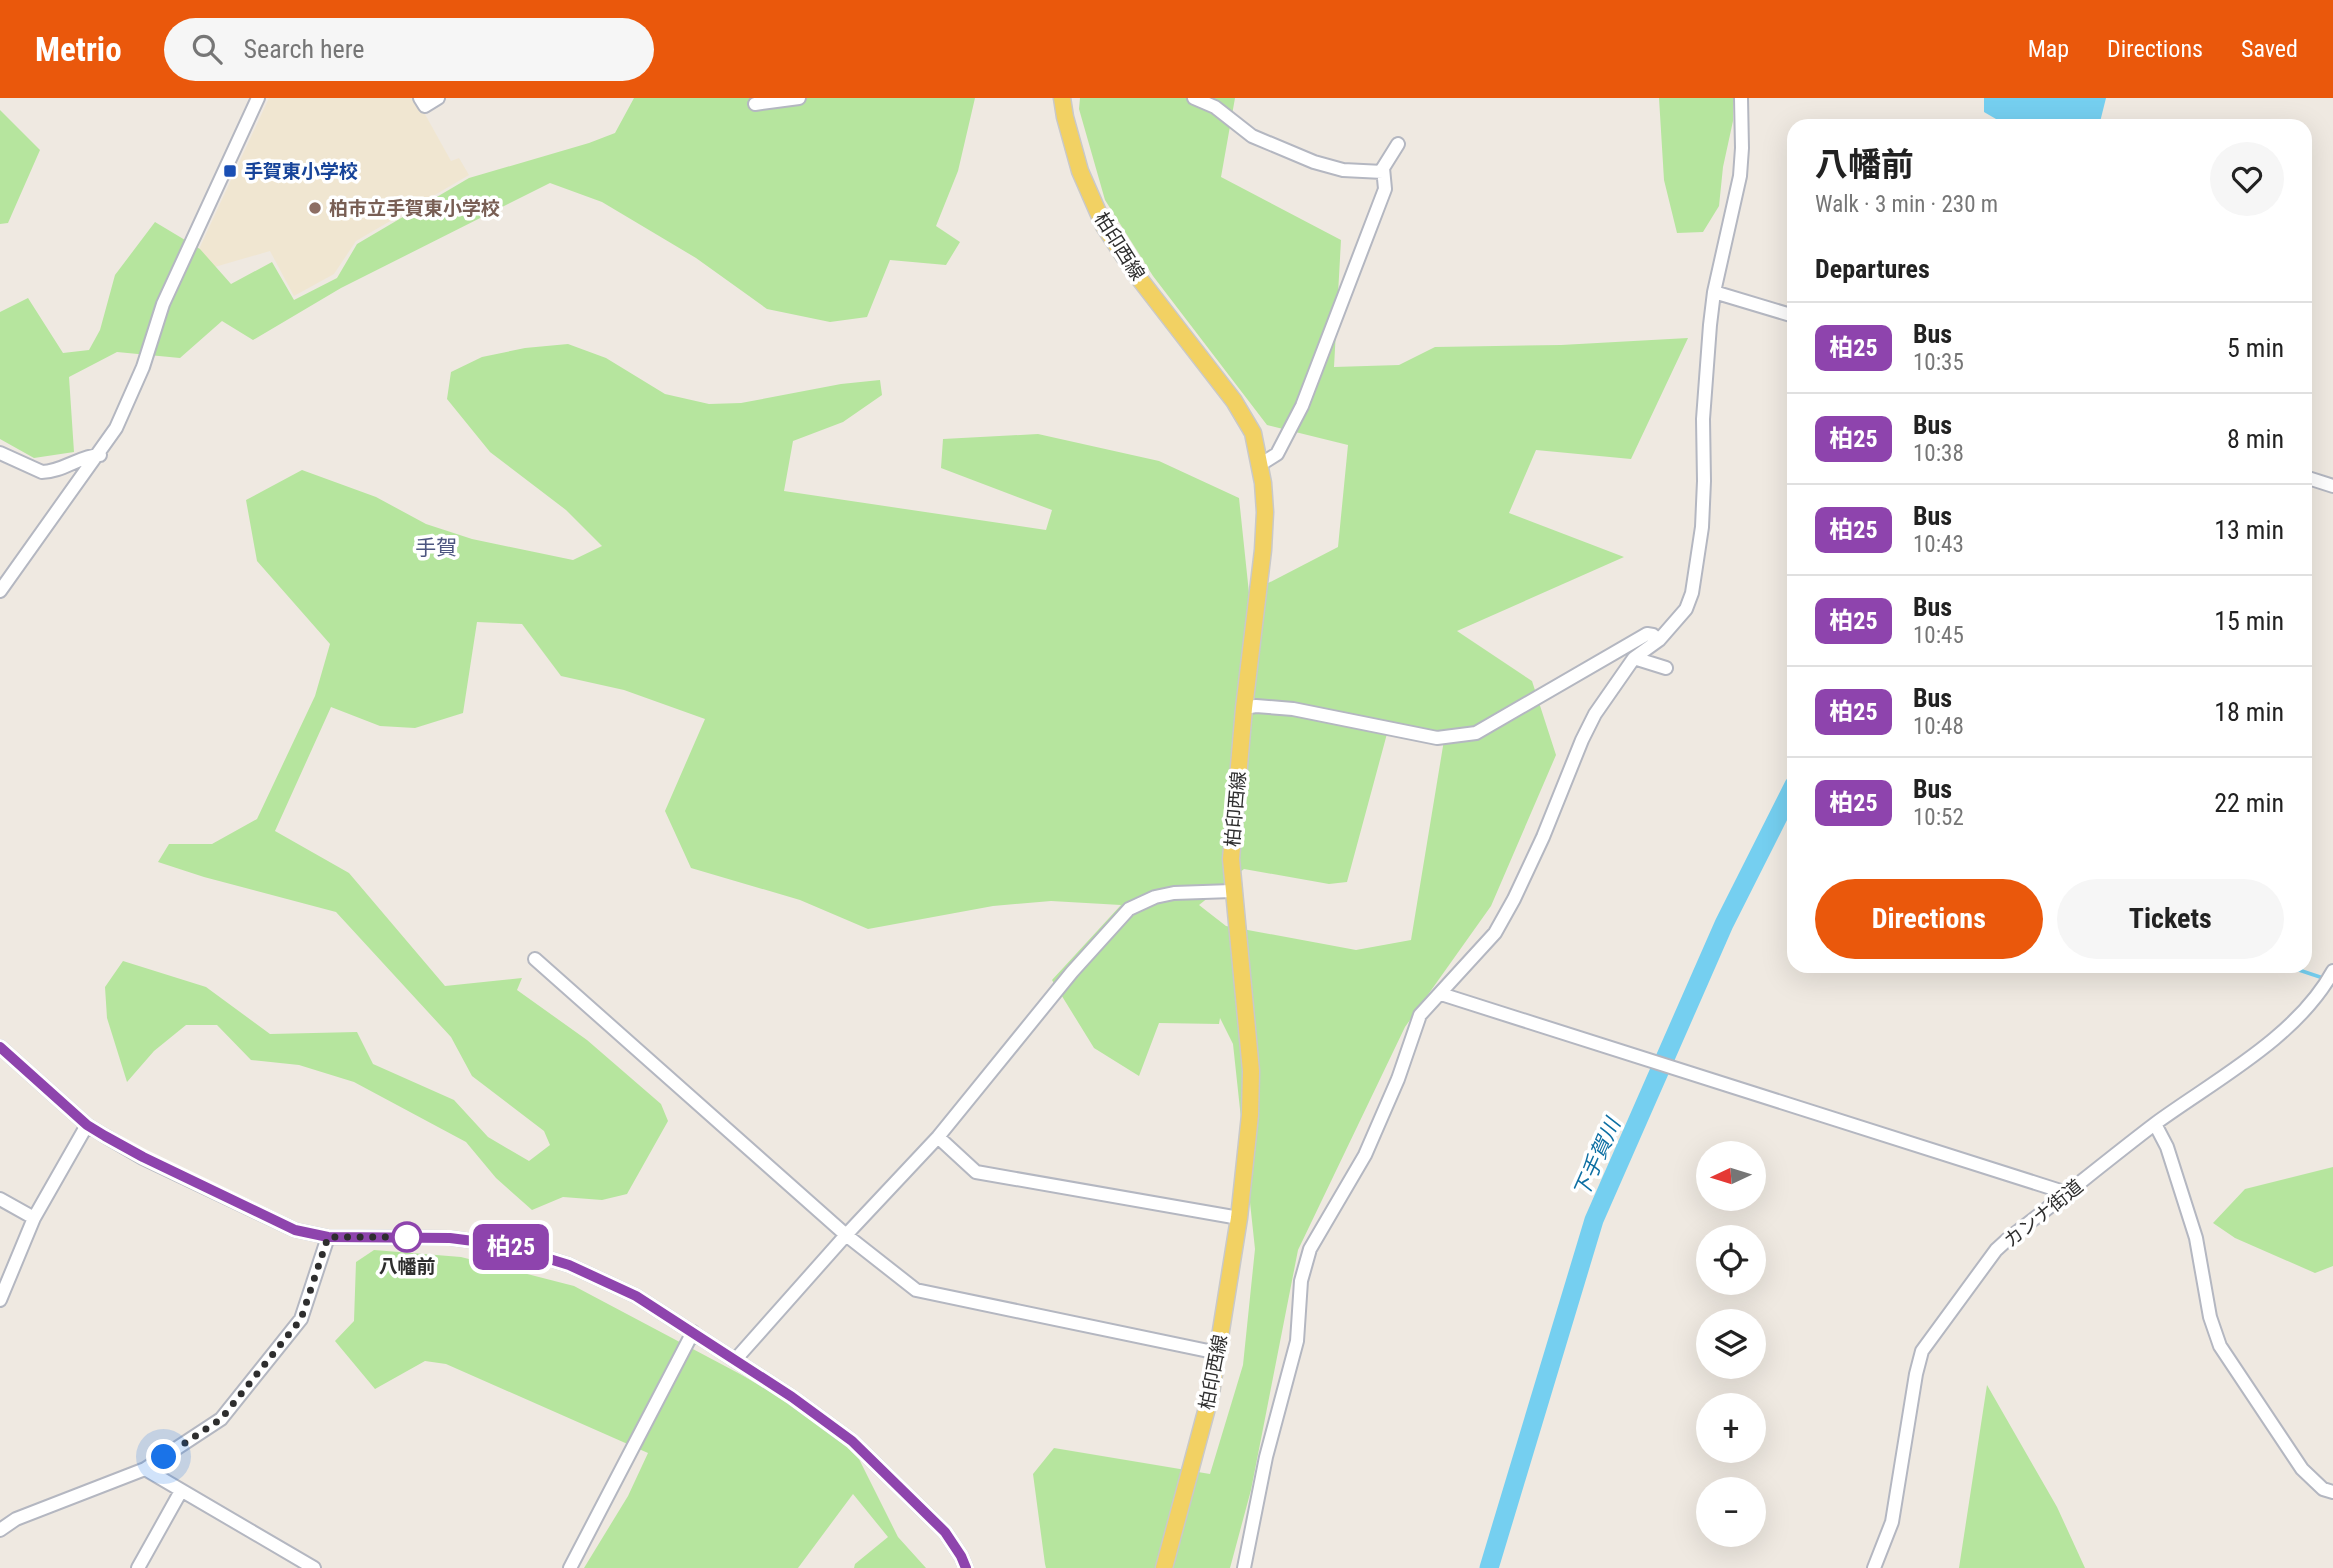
<!DOCTYPE html>
<html lang="en">
<head>
<meta charset="utf-8">
<style>
	body { margin:0; font-family:"Roboto Condensed","Noto Sans JP",sans-serif; background:#f6f6f6; color:#222; height:100vh; display:flex; flex-direction:column; font-size:26px; white-space:nowrap }
	* { box-sizing:border-box; margin:0 }
	p { font-size:23px; color:#767676 }
	.icon { flex:none; width:38px; height:38px; fill:none; stroke:currentColor; stroke-width:2; stroke-linecap:round; stroke-linejoin:round }
	.map { position:relative; flex:1; overflow:hidden }
	.panel { position:absolute; left:1787px; top:21px; width:525px; height:854px; display:flex; flex-direction:column; background:#fff; border-radius:21px; box-shadow:0 7px 28px #0002 }
	.panel>* { flex:none }
	.badge { padding:0 14px; border-radius:10px; font-size:24px; line-height:46px }
	.needle { width:46px; rotate:266deg }
	.controls { position:absolute; left:1696px; top:1043px; display:grid; gap:14px }
	.controls a { display:grid; place-items:center; width:70px; height:70px; border-radius:50%; background:#fff; box-shadow:0 7px 28px #0002; font-size:35px }
	.you { position:absolute; width:35px; height:35px; margin:-18px; border:5px solid #fff; border-radius:50%; background:#1a73e8; box-shadow:0 0 0 10px #1a73e833 }
	.map>.badge { position:absolute; translate:-50% -50%; box-shadow:0 0 0 4px #fff }
	h2 { padding:0 28px; font-size:26px; line-height:63px }
	.round { display:grid; place-items:center; flex:none; width:74px; height:74px; border-radius:37px; background:#f6f6f6 }
	.head { display:flex; align-items:center; justify-content:space-between; height:119px; padding:0 28px }
	h1 { font-size:33px; font-weight:700; line-height:52px }
	.primary-button { display:flex; gap:14px; margin-top:auto; padding:14px 28px }
	.primary-button a { flex:1; height:80px; border-radius:42px; background:#ea580c; color:#fff; font-size:28px; font-weight:700; line-height:80px; text-align:center }
	.primary-button a+a { background:#f6f6f6; color:#222 }
	ul { padding:0; list-style:none }
	li { display:flex; align-items:center; gap:21px; height:91px; padding:0 28px; border-top:2px solid #e0e0e0 }
	li div { flex:1 }
	li b { display:block; font-size:26px }
	li em { font-style:normal }
	li .badge { min-width:77px; font-weight:700; text-align:center }
	header { display:flex; align-items:center; gap:42px; box-sizing:border-box; height:98px; padding:0 35px; background:#ea580c; color:#fff }
	header strong { font-size:33px }
	nav { display:flex; gap:38px; margin-inline-start:auto; font-size:24px }
	.search { width:490px; height:63px; background:#f6f6f6; display:flex; align-items:center; gap:18px; box-sizing:border-box; padding:0 24px; border-radius:38px; color:#767676; font-size:26px }
	.map>svg:first-child { display:block }
	.education { fill:#f0e6d1 }
	.green { fill:#b6e59e; fill-rule:evenodd }
	.water { fill:#75cff0 }
	.lines { fill:none; stroke-linecap:round; stroke-linejoin:round }
	.stream { stroke:#75cff0; stroke-width:3.5 }
	.river { stroke:#75cff0; stroke-width:19 }
	.minor-casing { stroke:#b4b7c1; stroke-width:16 }
	.major-casing { stroke:#c9c9c9; stroke-width:19 }
	.minor { stroke:#fff; stroke-width:12 }
	.major { stroke:#f2d163; stroke-width:16 }
	.line-casing { stroke:#fff; stroke-width:16 }
	.line { stroke:#8e44ad; stroke-width:10 }
	.walk { stroke:#2e2e2e; stroke-width:7; stroke-dasharray:0 12.6 }
	.transit-dot { fill:#1a4fb4; stroke:#fff; stroke-width:2.5 }
	.education-dot { fill:#8d6e63; stroke:#fff; stroke-width:2.5 }
	.stop-dot { fill:#fff; stroke:#8e44ad; stroke-width:3.5 }
	.labels { text-anchor:middle; stroke-width:7; stroke-linejoin:round; paint-order:stroke }
	.transit-label { font-size:19px; font-weight:bold; fill:#164399; stroke:#fff; text-anchor:start }
	.education-label { font-size:19px; font-weight:bold; fill:#785e54; stroke:#fff; text-anchor:start }
	.street-label { font-size:19px; fill:#2e2e2e; stroke:#fff }
	.stop-label { font-size:19px; font-weight:bold; fill:#2e2e2e; stroke:#fff }
	.neighbourhood-label { font-size:21px; fill:#4d5680; stroke:#fff }
	.water-label { font-size:21px; font-style:italic; fill:#0d6fa3; stroke:#fff }
</style>
</head>
<body>
<header>
<strong>Metrio</strong>
<div class="search"><svg class="icon" aria-label="search" viewBox="0 0 24 24"><circle cx="10" cy="10" r="6"/><path d="M15 15l6 6"/></svg>Search here</div>
<nav><a>Map</a><a>Directions</a><a>Saved</a></nav>
</header>
<div class="map">
<svg width="2333" height="1470" viewBox="0 0 2333 1470">
	<rect width="100%" height="100%" fill="#efe9e1"/>
	<path class="education" d="M269 0H416L451 63 459 60 469 77 356 143 334 176 294 198 270 153 187 177Z"/>
	<path class="green" d="M634 0H975L958 73 936 128 960 144 946 167 890 162 867 219 830 224 767 211 696 160 602 104 550 85 341 190 253 242 222 223 180 260 117 254 69 279 74 354 34 360 0 341V214L28 200 63 255 89 252 100 232 115 177 155 124 200 151 231 186 272 164 294 202 337 180 357 146 469 80 589 45 615 35Z
		M1080 0H1235L1221 79 1341 142 1334 269 1399 267 1435 249 1561 247 1688 240 1631 361 1536 352 1509 415 1624 459 1457 533 1532 583 1556 657 1491 808 1405 929 1298 1152 1251 1392 1230 1470H1046L1045 1466 1033 1376 1054 1350 1210 1376 1243 1267 1255 1151 1233 946 1220 920 1219 926 1159 925 1139 978 1094 950 1052 882 1121 807 1051 803 993 808 868 831 800 802 691 770 665 713 705 621 624 592 561 578 522 526 477 524 463 615 415 630 380 628 331 609 275 733 349 775 445 888 522 880 517 892 587 942 661 1006 668 1023 627 1096 602 1102 563 1099 532 1112 496 1080 466 1044 354 984 299 967 251 962 217 927H186L154 953 127 984 107 920 105 889 123 863 206 889 270 936 357 934 373 966 454 1002 488 1039 529 1063 550 1047 544 1033 472 978 451 939 336 814 204 779 158 764 169 746H212L257 721 315 598 330 546 257 463 246 402 302 372 376 399 426 426 472 441 573 462 602 448 566 412 490 354 447 301 451 274 482 259 525 250 568 246 606 260 665 296 709 306 741 305 841 286 880 282 882 297 843 324 793 343 784 393 1046 432 1052 412 941 370 943 341 1038 336 1159 363 1239 400 1249 495 1338 449 1348 347 1267 327 1153 178 1105 102 1079 11ZM1388 632 1445 636 1411 842 1356 852 1226 828 1199 807 1244 771 1329 786 1347 784Z
		M1659 0H1733V23L1723 69 1719 108 1703 134 1677 135 1664 82Z
		M0 12 40 52 8 125 0 126Z
		M2333 1069V1168L2315 1175 2235 1140 2213 1125 2245 1091Z
		M374 1152 461 1159 574 1188 740 1276 805 1314 856 1355 898 1439 926 1470H854L855 1466 888 1439 853 1396 798 1470H584L628 1398 648 1355 446 1266 425 1263 375 1291 335 1243 354 1223 356 1164Z
		M1987 1287 2057 1409 2085 1470H1959Z"/>
	<path class="water" d="M1984 0H2106L2099 28H2008L1984 14Z"/>
	<g class="lines">
		<path class="stream" d="M1782 711 1794 714
			M2287 868 2320 879"/>
		<path class="river" d="M1489 1470 1594 1122 1724 826 1794 687"/>
		<g class="minor-casing">
			<path id="minor" d="M420 0 425 8 438 0
				M1194 0 1215 9 1252 38 1314 64 1343 72 1383 74
				M755 6 799 0
				M1714 194 1794 218
				M0 355 42 374C62 374 79 358 100 357
				M1261 366 1277 356 1302 308 1385 91 1383 70 1398 46
				M2305 379 2333 388
				M0 493 116 330 143 269 163 206 258 0
				M1634 560 1666 570
				M1244 610 1256 608 1293 611 1437 640 1476 635 1647 536 1653 537 1659 542
				M535 861 846 1137 916 1192 1218 1255
				M1441 896 2067 1095
				M0 949 87 1027 105 1038 143 1060 295 1132 328 1139 450 1140 504 1147 569 1167 636 1198 792 1299 852 1343 945 1434 961 1458 966 1470
				M2155 1026 2167 1049 2196 1140 2210 1219 2220 1248 2302 1371 2323 1391 2333 1394
				M938 1039 976 1074 1239 1120
				M0 1101 34 1120
				M0 1202 34 1120 87 1027
				M735 1262 846 1137 938 1039 1072 874 1129 811 1155 799 1174 795 1232 793
				M145 1371 314 1470
				M0 1432 16 1421 145 1371 221 1321 301 1221 328 1139
				M138 1470 181 1393
				M570 1470 693 1234
				M1244 1470 1266 1359 1297 1243 1301 1183 1310 1151 1365 1057 1398 981 1420 917 1495 835 1514 801 1543 739 1582 642 1595 616 1634 560 1659 542 1686 511 1692 495 1702 429 1704 383 1703 321 1710 227 1714 194 1740 78 1742 50 1741 0
				M1874 1470 1892 1424 1916 1276 1922 1253 1996 1152 2008 1141C2058 1103 2106 1063 2156 1025 2215 982 2297 939 2333 873"/>
		</g>
		<g class="major-casing">
			<path id="major" d="M1062 0 1065 19 1080 73 1104 128 1135 175 1234 303 1253 335 1263 385 1265 414 1263 452 1244 610 1231 761 1251 973 1250 1017 1239 1120 1211 1295 1164 1470"/>
		</g>
		<use href="#minor" class="minor"/>
		<use href="#major" class="major"/>
	</g>
	<g class="lines">
		<g class="line-casing">
			<path id="line" d="M0 949 87 1027 105 1038 143 1059 295 1132 328 1139 450 1140 504 1147 569 1167 636 1198 792 1299 852 1343 945 1434 961 1458 966 1470"/>
		</g>
		<use href="#line" class="line"/>
		<path class="walk" d="M164 1359 221 1321 301 1221 328 1139H407"/>
	</g>
	<rect class="transit-dot" x="223" y="66" width="14" height="14" rx="3.5"/>
	<circle class="education-dot" cx="315" cy="110" r="7"/>
	<circle class="stop-dot" cx="407" cy="1139" r="14"/>
	<g class="labels">
		<g class="transit-label">
			<text x="244" y="80">手賀東小学校</text>
		</g>
		<g class="education-label">
			<text x="329" y="117">柏市立手賀東小学校</text>
		</g>
		<g class="street-label">
			<text transform="translate(1120 148) rotate(58)" y="7">柏印西線</text>
			<text transform="translate(1235 711) rotate(-85)" y="7">柏印西線</text>
			<text transform="translate(2043 1115) rotate(-39)" y="7">カンナ街道</text>
			<text transform="translate(1213 1274) rotate(-79)" y="7">柏印西線</text>
		</g>
		<g class="stop-label">
			<text x="407" y="1175">八幡前</text>
		</g>
		<g class="neighbourhood-label">
			<text x="436" y="457">手賀</text>
		</g>
		<g class="water-label">
			<text transform="translate(1597 1060) rotate(-66)" y="7">下手賀川</text>
		</g>
	</g>
</svg>
<div class="controls">
<a><svg class="needle" viewBox="-14 -14 28 28"><path d="M0-13l5 13h-10z" fill="#e53935"/><path d="M0 13l5-13h-10z" fill="#767676"/></svg></a>
<a><svg class="icon" aria-label="locate" viewBox="0 0 24 24"><circle cx="12" cy="12" r="6"/><path d="M12 2v4M12 18v4M2 12h4M18 12h4"/></svg></a>
<a><svg class="icon" aria-label="layers" viewBox="0 0 24 24"><path d="M12 4l9 5-9 5-9-5zM3 14l9 5 9-5"/></svg></a>
<a>+</a>
<a>−</a>
</div>
<div class="you" style="left:164px;top:1359px"></div>
<b class="badge" style="left:511px;top:1149px;background:#8e44ad;color:#fff">柏25</b>
<section class="panel">
<div class="head"><div><h1>八幡前</h1><p>Walk · 3 min · 230 m</p></div><a class="round"><svg class="icon" aria-label="heart" viewBox="0 0 24 24"><path d="M12 20l-8-8c-3-5 5-10 8-4 3-6 11-1 8 4z"/></svg></a></div>
<h2>Departures</h2>
<ul>
<li><span class="badge" style="background:#8e44ad;color:#fff">柏25</span><div><b>Bus</b><p>10:35</p></div><em>5 min</em></li>
<li><span class="badge" style="background:#8e44ad;color:#fff">柏25</span><div><b>Bus</b><p>10:38</p></div><em>8 min</em></li>
<li><span class="badge" style="background:#8e44ad;color:#fff">柏25</span><div><b>Bus</b><p>10:43</p></div><em>13 min</em></li>
<li><span class="badge" style="background:#8e44ad;color:#fff">柏25</span><div><b>Bus</b><p>10:45</p></div><em>15 min</em></li>
<li><span class="badge" style="background:#8e44ad;color:#fff">柏25</span><div><b>Bus</b><p>10:48</p></div><em>18 min</em></li>
<li><span class="badge" style="background:#8e44ad;color:#fff">柏25</span><div><b>Bus</b><p>10:52</p></div><em>22 min</em></li>
</ul>
<div class="primary-button"><a>Directions</a><a>Tickets</a></div>
</section>
</div>
</body>
</html>
